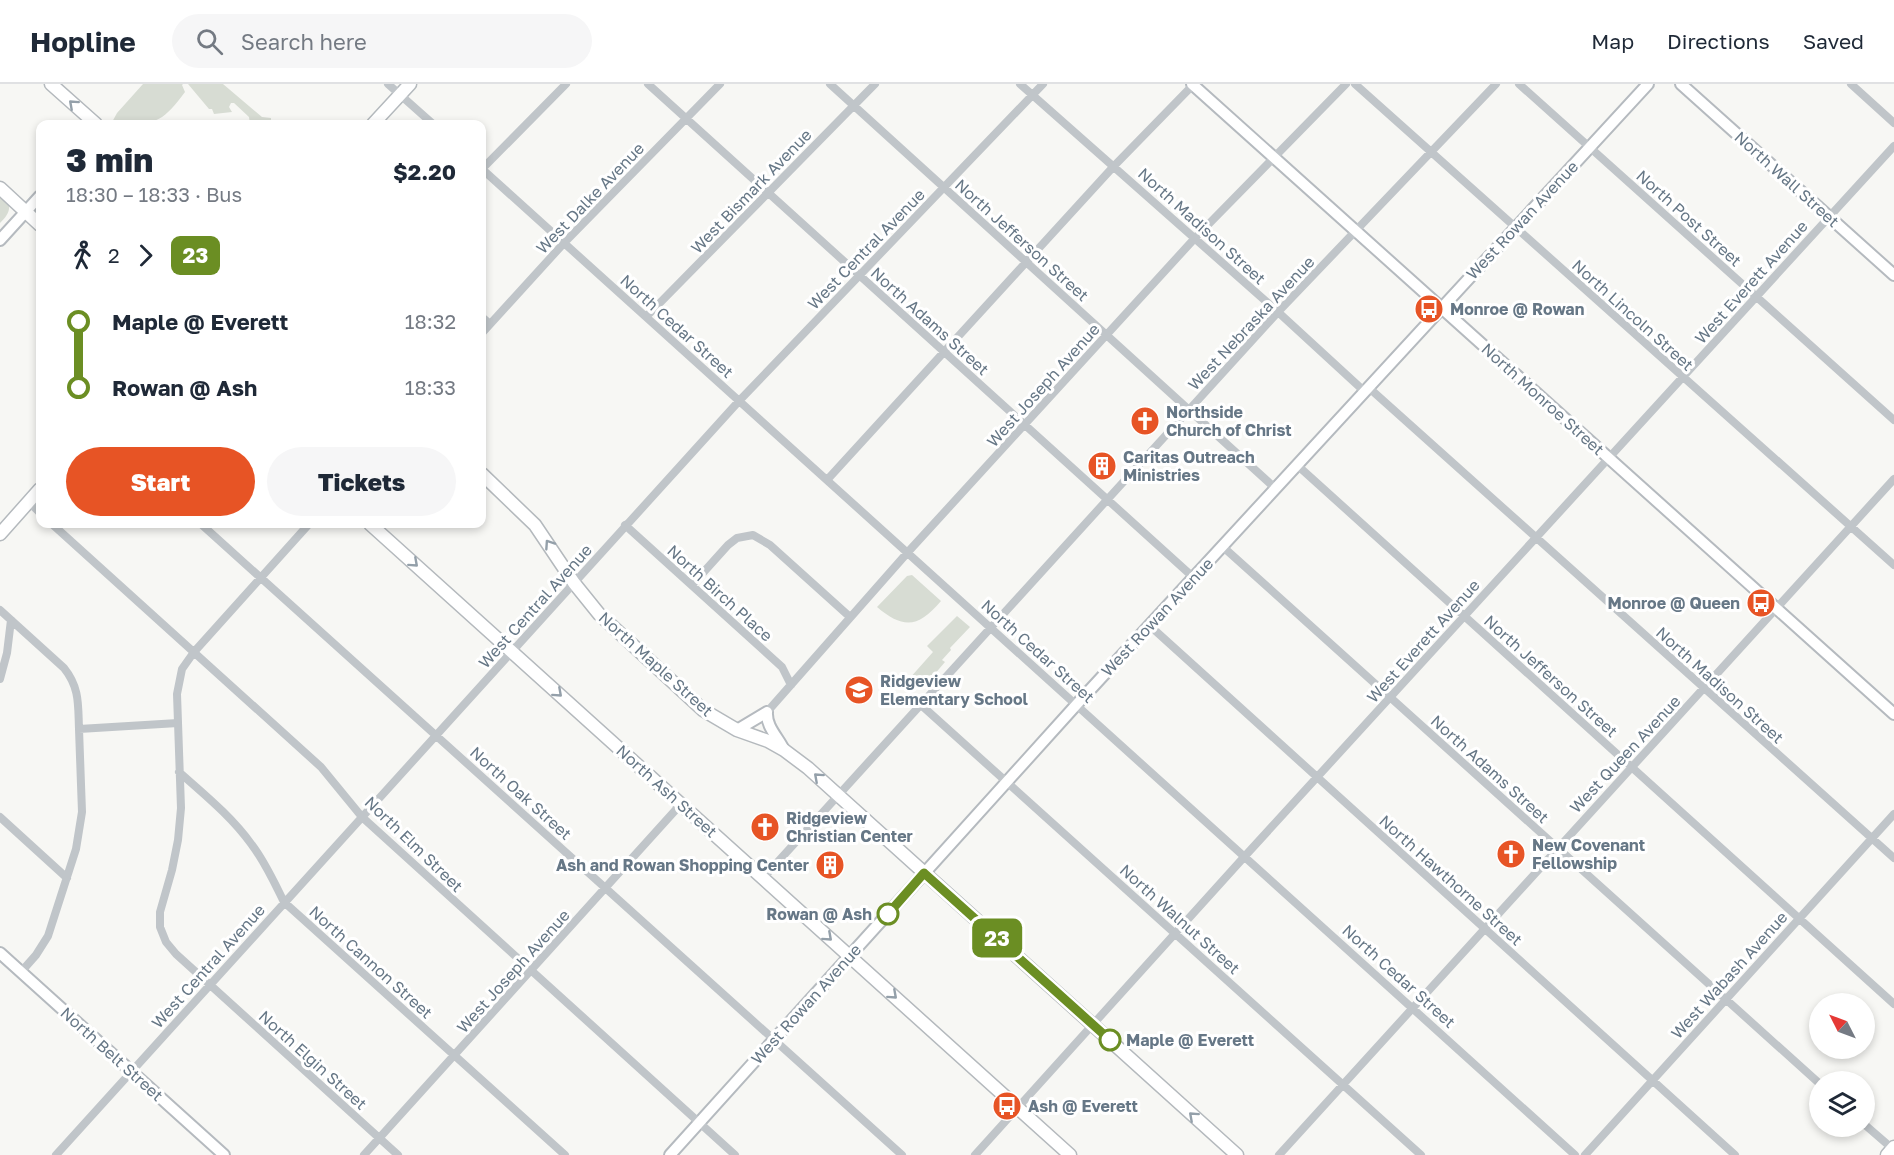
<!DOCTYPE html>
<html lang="en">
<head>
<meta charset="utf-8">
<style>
	body { margin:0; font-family:"Golos Text",sans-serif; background:#f6f6f7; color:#1f2937; height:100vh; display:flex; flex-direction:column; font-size:22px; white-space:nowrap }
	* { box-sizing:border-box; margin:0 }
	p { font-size:20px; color:#747a83 }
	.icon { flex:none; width:33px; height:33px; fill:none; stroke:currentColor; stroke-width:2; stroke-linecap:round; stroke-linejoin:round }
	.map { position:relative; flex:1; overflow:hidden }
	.side { position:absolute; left:36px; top:36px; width:450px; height:408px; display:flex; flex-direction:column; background:#fff; border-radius:12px; box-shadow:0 3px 9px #0003 }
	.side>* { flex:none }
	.badge { padding:0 12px; border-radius:9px; font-size:21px; line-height:39px }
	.needle { width:39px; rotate:312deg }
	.fabs { position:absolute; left:1809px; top:909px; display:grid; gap:12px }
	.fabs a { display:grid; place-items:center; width:66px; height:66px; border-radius:50%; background:#fff; box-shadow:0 3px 9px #0003; font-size:30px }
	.map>.badge { position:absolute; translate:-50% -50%; box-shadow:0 0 0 3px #fff }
	.legs { display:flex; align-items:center; gap:9px; height:66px; padding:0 30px; font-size:20px }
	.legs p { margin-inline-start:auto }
	.head { display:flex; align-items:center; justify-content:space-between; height:102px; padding:0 30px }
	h1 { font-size:33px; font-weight:800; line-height:45px }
	.button { display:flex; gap:12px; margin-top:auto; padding:12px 30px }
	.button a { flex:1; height:69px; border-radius:36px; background:#e75425; color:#fff; font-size:24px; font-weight:800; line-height:69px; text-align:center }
	.button a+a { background:#f6f6f7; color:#1f2937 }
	ul { padding:0 30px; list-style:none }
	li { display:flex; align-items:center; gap:21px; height:66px; font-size:22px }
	li i { display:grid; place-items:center; width:9px; height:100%; margin:0 8px; background:currentColor }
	li i::after { content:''; width:15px; height:15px; margin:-8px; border:4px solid; border-radius:50%; background:#fff }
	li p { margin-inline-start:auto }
	li:first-child i { background:linear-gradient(#0000 50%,currentColor 0) }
	li:last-child i { background:linear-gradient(currentColor 50%,#0000 0) }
	header { display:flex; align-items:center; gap:36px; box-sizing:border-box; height:84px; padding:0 30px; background:#fff; border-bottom:2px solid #e0e1e3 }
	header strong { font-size:28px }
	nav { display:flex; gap:33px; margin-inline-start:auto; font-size:21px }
	.search { width:420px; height:54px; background:#f6f6f7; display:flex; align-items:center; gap:15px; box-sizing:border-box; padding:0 21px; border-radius:33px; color:#747a83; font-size:22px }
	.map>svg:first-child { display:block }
	.green { fill:#d7dcd3 }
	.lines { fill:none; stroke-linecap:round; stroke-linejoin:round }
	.secondary-casing { stroke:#b5babf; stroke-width:14 }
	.primary-casing { stroke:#b4b9bd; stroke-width:15 }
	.street { stroke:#c0c5c9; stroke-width:8 }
	.secondary { stroke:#fff; stroke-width:10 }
	.primary { stroke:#fff; stroke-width:12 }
	.oneway { stroke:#94a0aa }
	.line-1-casing { stroke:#fff; stroke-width:14 }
	.line-1 { stroke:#6b8e23; stroke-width:9 }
	.stop-1-dot { fill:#fff; stroke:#6b8e23; stroke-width:3 }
	.labels { text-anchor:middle; stroke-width:6; stroke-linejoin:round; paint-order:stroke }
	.street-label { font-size:16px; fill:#667786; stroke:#fff }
	.poi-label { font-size:16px; font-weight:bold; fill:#667786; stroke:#fff; text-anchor:start }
	.stop-label { font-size:16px; font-weight:bold; fill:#667786; stroke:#fff; text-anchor:end }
</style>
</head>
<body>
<header>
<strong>Hopline</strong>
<div class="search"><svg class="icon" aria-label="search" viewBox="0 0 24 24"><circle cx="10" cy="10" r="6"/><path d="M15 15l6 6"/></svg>Search here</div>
<nav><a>Map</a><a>Directions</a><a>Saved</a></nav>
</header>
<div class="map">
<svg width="1894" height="1071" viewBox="0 0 1894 1071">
	<rect width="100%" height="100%" fill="#f7f7f4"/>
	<path class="green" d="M143 0H183L182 1 185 8C160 42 152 41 111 40L117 29Z
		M188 0H223L262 33 271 34V39L250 40 249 33 234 19H231L229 23 232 28 214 30 212 25H209Z
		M0 114 9 121C10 129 5 134 0 139Z
		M912 491 941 517C919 543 904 546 877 523L907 492Z
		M957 532 970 543 950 564 951 566 942 576 945 578 922 605 909 595 933 568 927 562Z"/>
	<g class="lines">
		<g class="secondary-casing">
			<path id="secondary" d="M1192 0 1894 630
				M1681 0 1894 191
				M0 156 40 112
				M767 628C766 643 778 653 784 666
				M737 646 767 628
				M0 869 224 1071
				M670 1071 1077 620 1648 0"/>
		</g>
		<g class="primary-casing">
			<path id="primary" d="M51 0 96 40
				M373 40 410 0
				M0 104 40 141
				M482 390 535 441 574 499 599 530 703 626 737 646 768 657 784 666 808 684 1237 1071
				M370 440 1070 1071
				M0 450 40 405
				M1887 1071 1894 1063"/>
		</g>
		<path class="street" d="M388 0 433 40
			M648 0 1193 493
			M830 0 1275 404
			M1020 0 1278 228 1364 307
			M1355 0 1894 481
			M1519 0 1894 336
			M1851 0 1894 39
			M482 85 1575 1071
			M482 85 566 0
			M482 233 490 240
			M646 233 875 0
			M482 249 564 159 720 0
			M1368 303 1894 774
			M1297 381 1894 920
			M827 396 1114 82 1194 0
			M29 418 40 429
			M52 440 321 683 362 733 735 1071
			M201 440 902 1071
			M309 440 194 568 182 585 177 610 181 724 178 756 172 786 160 828V843L166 858 176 870 398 1071
			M625 441 782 583 791 601
			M1222 462 1820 1000
			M692 501 728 461 737 454 753 451 770 461 850 533
			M0 526 64 584C80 604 78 621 79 645L178 639
			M1149 541 1735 1071
			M0 595 7 569 11 536
			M920 620 1421 1071
			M767 628 908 468 1195 154 1346 0
			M179 688C205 711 232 733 252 761 265 778 274 798 284 818L565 1071
			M0 733 67 794
			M763 794 1278 228 1496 0
			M21 888 36 871 48 852 76 765 82 728 79 645
			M1864 1040 1894 1066
			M56 1071 739 317 1043 0
			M364 1071 681 720
			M975 1071 1245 772 1894 62
			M1279 1071 1894 395
			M1585 1071 1894 730"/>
		<use href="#secondary" class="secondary"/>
		<use href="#primary" class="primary"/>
	</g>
	<defs><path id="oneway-chevron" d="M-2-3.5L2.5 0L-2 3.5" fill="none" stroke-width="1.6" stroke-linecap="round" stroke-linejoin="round" transform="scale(1.5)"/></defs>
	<g class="oneway">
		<use href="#oneway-chevron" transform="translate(73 20) rotate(-138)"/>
		<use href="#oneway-chevron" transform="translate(549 460) rotate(-124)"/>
		<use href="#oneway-chevron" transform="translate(414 479) rotate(42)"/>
		<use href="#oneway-chevron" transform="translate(558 609) rotate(42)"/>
		<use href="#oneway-chevron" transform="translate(818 693) rotate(-138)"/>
		<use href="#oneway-chevron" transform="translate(828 853) rotate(42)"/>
		<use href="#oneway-chevron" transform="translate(893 911) rotate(42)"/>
		<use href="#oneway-chevron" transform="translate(1193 1032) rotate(-138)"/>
	</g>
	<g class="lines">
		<g class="line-1-casing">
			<path id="line-1" d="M888 830 924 789 1110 956"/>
		</g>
		<use href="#line-1" class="line-1"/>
	</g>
	<defs>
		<g id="bus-disc" transform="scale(1.5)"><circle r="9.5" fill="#e75425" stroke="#fff"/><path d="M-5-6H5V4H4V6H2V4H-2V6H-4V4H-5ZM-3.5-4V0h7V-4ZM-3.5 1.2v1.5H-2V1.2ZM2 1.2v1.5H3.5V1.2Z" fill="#fff"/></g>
		<g id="church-disc" transform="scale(1.5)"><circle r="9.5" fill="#e75425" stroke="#fff"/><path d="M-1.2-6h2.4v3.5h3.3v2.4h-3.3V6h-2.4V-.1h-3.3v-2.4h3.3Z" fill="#fff"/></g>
		<g id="building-disc" transform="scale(1.5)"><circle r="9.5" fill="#e75425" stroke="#fff"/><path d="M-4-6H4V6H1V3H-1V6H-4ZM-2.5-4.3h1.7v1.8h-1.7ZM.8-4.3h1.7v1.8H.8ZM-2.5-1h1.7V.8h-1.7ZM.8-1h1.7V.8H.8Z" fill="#fff"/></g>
		<g id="school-disc" transform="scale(1.5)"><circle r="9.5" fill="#e75425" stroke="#fff"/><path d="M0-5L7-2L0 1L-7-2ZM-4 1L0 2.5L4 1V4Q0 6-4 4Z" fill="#fff"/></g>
	</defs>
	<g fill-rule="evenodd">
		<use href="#bus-disc" x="1429" y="225"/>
		<use href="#church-disc" x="1145" y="337"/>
		<use href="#building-disc" x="1102" y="382"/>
		<use href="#bus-disc" x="1761" y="519"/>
		<use href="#school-disc" x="859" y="606"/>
		<use href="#church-disc" x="765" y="743"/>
		<use href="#church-disc" x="1511" y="770"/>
		<use href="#building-disc" x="830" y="781"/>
		<use href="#bus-disc" x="1007" y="1022"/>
	</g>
	<g class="stop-1-dot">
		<circle cx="888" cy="830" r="10"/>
		<circle cx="1110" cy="956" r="10"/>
	</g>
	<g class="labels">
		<g class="street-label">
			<text transform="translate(1787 95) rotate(42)" y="6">North Wall Street</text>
			<text transform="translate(751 107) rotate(-46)" y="6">West Bismark Avenue</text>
			<text transform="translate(590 114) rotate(-46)" y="6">West Dalke Avenue</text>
			<text transform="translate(1689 134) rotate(42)" y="6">North Post Street</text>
			<text transform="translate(1522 136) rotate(-47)" y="6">West Rowan Avenue</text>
			<text transform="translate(1202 142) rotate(42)" y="6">North Madison Street</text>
			<text transform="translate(1022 156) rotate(42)" y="6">North Jefferson Street</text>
			<text transform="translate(866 165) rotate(-46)" y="6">West Central Avenue</text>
			<text transform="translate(1751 198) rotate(-48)" y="6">West Everett Avenue</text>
			<text transform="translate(1633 231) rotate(42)" y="6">North Lincoln Street</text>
			<text transform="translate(930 237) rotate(42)" y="6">North Adams Street</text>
			<text transform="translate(1251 239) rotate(-47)" y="6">West Nebraska Avenue</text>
			<text transform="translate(677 242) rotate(42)" y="6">North Cedar Street</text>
			<text transform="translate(1043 301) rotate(-48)" y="6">West Joseph Avenue</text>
			<text transform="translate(1543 315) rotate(42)" y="6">North Monroe Street</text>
			<text transform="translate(720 509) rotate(42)" y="6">North Birch Place</text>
			<text transform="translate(535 522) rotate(-48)" y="6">West Central Avenue</text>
			<text transform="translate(1157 533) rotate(-47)" y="6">West Rowan Avenue</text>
			<text transform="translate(1423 557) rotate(-48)" y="6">West Everett Avenue</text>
			<text transform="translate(1038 567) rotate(42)" y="6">North Cedar Street</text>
			<text transform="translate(656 580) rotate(42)" y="6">North Maple Street</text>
			<text transform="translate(1551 592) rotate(42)" y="6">North Jefferson Street</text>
			<text transform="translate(1720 601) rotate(42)" y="6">North Madison Street</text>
			<text transform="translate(1625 670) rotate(-47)" y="6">West Queen Avenue</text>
			<text transform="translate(1490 685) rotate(42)" y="6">North Adams Street</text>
			<text transform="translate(667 707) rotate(42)" y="6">North Ash Street</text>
			<text transform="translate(521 709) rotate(42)" y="6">North Oak Street</text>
			<text transform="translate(414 760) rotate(44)" y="6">North Elm Street</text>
			<text transform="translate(1451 796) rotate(42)" y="6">North Hawthorne Street</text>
			<text transform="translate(1180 835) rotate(42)" y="6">North Walnut Street</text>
			<text transform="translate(371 878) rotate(42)" y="6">North Cannon Street</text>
			<text transform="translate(208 882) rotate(-48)" y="6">West Central Avenue</text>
			<text transform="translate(513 887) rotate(-48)" y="6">West Joseph Avenue</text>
			<text transform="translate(1729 891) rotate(-48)" y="6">West Wabash Avenue</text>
			<text transform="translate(1399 892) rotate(42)" y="6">North Cedar Street</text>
			<text transform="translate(806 920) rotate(-48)" y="6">West Rowan Avenue</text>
			<text transform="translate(112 970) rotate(42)" y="6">North Belt Street</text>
			<text transform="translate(313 976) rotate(42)" y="6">North Elgin Street</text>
		</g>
		<g class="poi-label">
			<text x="1450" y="231">Monroe @ Rowan</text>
			<text x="1166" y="334">Northside<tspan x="1166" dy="18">Church of Christ</tspan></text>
			<text x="1123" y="379">Caritas Outreach<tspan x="1123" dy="18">Ministries</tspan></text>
			<text x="1740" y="525" text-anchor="end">Monroe @ Queen</text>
			<text x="880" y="603">Ridgeview<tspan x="880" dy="18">Elementary School</tspan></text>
			<text x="786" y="740">Ridgeview<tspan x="786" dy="18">Christian Center</tspan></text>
			<text x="1532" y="767">New Covenant<tspan x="1532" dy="18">Fellowship</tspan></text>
			<text x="809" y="787" text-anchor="end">Ash and Rowan Shopping Center</text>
			<text x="1028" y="1028">Ash @ Everett</text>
		</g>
		<g class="stop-label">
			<text x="872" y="836">Rowan @ Ash</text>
			<text x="1126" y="962" text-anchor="start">Maple @ Everett</text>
		</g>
	</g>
</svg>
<div class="fabs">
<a><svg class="needle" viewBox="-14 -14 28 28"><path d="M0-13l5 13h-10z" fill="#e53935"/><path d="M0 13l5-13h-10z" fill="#747a83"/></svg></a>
<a><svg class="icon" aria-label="layers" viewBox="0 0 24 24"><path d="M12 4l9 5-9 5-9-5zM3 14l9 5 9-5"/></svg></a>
</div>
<b class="badge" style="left:997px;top:854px;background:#6b8e23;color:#fff">23</b>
<section class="side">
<div class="head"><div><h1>3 min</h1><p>18:30 – 18:33 · Bus</p></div><b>$2.20</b></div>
<div class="legs"><svg class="icon" aria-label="walk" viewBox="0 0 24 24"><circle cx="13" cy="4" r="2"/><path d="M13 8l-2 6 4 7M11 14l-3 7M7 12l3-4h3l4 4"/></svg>2<svg class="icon" aria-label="forward" viewBox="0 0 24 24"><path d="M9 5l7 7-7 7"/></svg><b class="badge" style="background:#6b8e23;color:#fff">23</b></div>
<ul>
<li><i style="color:#6b8e23"></i><b>Maple @ Everett</b><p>18:32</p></li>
<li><i style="color:#6b8e23"></i><b>Rowan @ Ash</b><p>18:33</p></li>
</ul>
<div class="button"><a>Start</a><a>Tickets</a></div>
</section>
</div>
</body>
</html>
